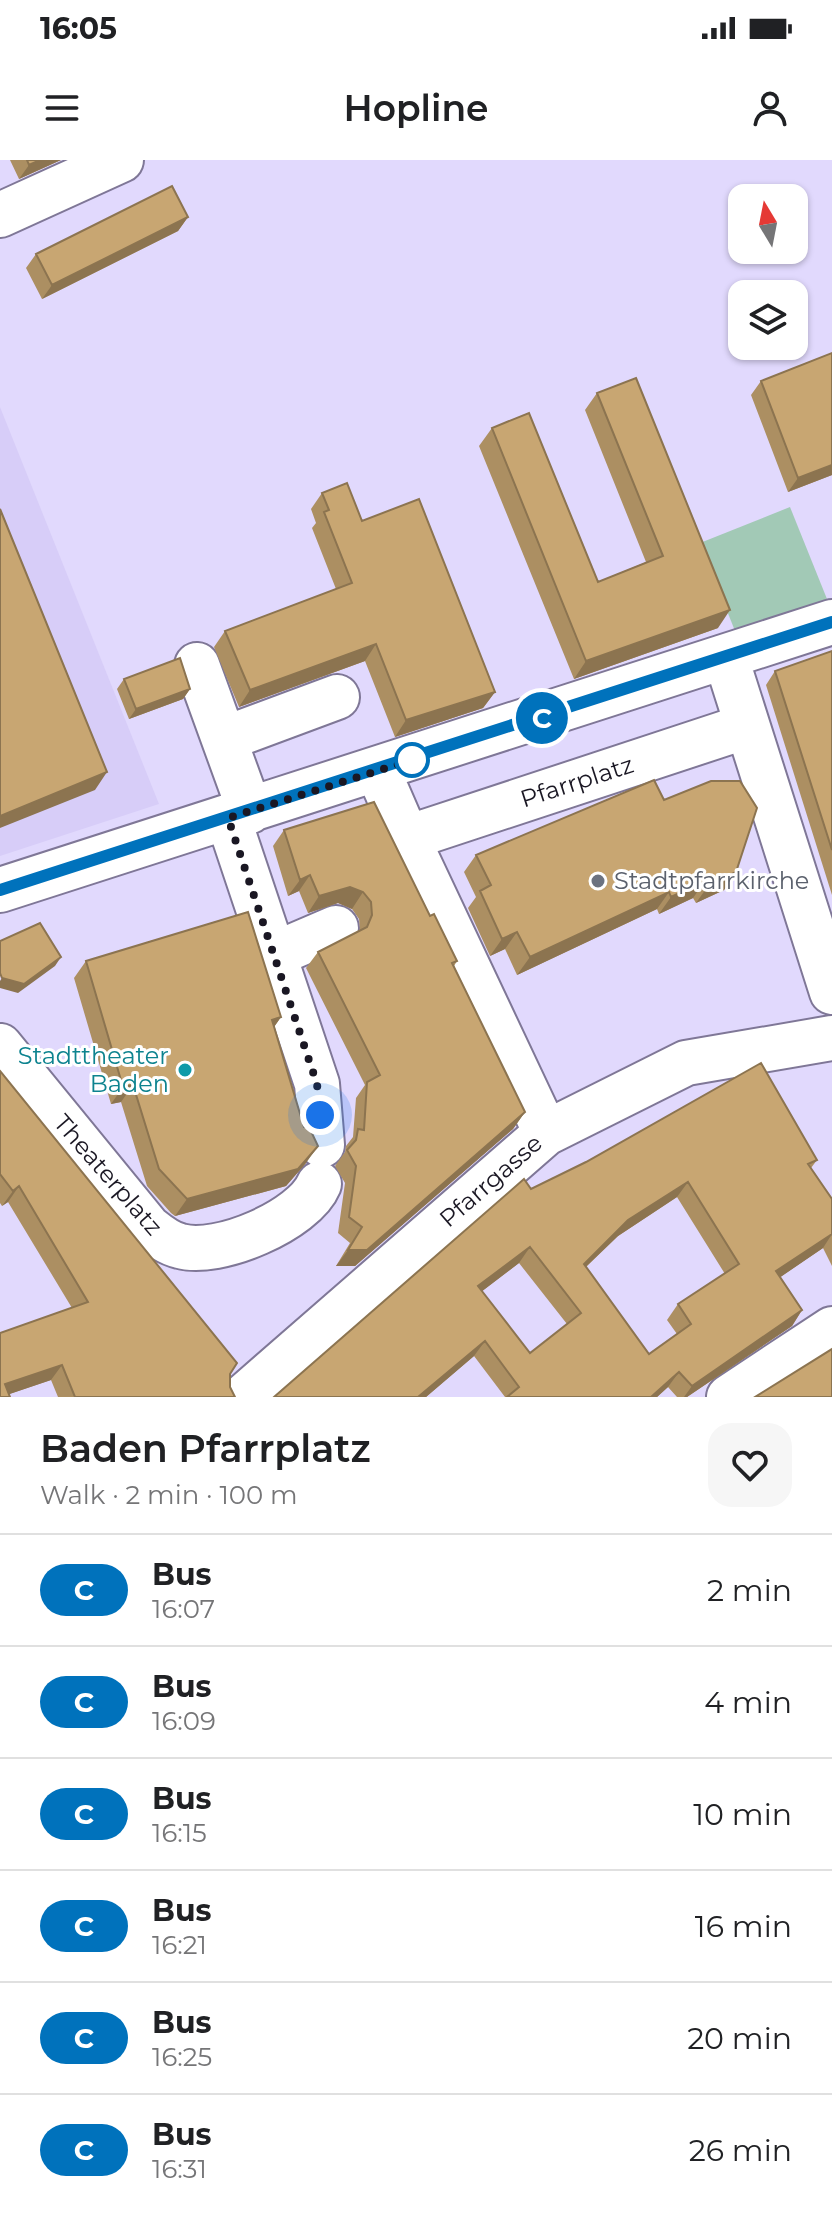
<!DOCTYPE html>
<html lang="en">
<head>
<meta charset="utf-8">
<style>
	body { margin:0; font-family:Montserrat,sans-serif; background:#f6f6f6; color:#202124; height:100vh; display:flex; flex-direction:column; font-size:30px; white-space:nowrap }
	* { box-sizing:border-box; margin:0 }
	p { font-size:26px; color:#757577 }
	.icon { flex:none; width:44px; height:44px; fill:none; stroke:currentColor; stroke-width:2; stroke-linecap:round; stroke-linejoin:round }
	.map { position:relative; height:1237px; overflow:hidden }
	.side { display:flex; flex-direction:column; background:#fff; flex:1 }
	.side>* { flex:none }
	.badge { padding:0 16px; border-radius:26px; font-size:28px; line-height:52px }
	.needle { width:52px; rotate:350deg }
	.tools { position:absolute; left:728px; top:24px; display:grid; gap:16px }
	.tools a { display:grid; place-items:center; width:80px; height:80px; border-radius:16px; background:#fff; box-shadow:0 2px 6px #0004; font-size:40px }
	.you { position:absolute; width:40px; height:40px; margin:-20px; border:6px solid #fff; border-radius:50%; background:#1a73e8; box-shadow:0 0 0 12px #1a73e833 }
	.map>.badge { position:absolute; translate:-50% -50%; box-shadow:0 0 0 4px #fff }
	.round { display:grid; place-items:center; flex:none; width:84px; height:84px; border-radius:24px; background:#f6f6f6 }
	.head { display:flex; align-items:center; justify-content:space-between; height:136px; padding:0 40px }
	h1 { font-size:38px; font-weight:600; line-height:60px }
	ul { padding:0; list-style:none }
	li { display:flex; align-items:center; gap:24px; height:112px; padding:0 40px; border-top:2px solid #e0e0e0 }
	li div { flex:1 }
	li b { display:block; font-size:30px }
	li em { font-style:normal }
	li .badge { min-width:88px; font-weight:700; text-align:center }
	.status { display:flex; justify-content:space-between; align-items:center; height:56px; padding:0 40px; background:#fff; direction:ltr }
	.status svg { height:22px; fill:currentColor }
	header { display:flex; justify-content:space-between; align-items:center; height:104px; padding:0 40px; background:#fff; font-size:36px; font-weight:600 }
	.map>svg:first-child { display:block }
	.built { fill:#d7cdf8 }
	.green { fill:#a2c9b6 }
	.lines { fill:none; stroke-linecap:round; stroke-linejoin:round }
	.minor-casing { stroke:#7f7797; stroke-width:48 }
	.minor { stroke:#fff; stroke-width:44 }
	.wall { fill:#ac8f62; fill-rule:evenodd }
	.shaded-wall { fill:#8c7450 }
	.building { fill:#c8a672; stroke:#8c7450; stroke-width:2; fill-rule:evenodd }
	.line-casing { stroke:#fff; stroke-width:18 }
	.line { stroke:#0072bc; stroke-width:12 }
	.walk { stroke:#1a1723; stroke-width:8; stroke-dasharray:0 14.4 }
	.stop-dot { fill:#fff; stroke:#0072bc; stroke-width:4 }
	.worship-dot { fill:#6b7280; stroke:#fff; stroke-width:3 }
	.culture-dot { fill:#0f9aa8; stroke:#fff; stroke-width:3 }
	.labels { text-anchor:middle; stroke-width:6; stroke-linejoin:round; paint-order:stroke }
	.street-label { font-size:24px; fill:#1a1723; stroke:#fff }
	.worship-label { font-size:24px; fill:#5b616d; stroke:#fff; text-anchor:start }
	.culture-label { font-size:24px; fill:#0d838f; stroke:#fff; text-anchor:end }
</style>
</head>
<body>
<div class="status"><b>16:05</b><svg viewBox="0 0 49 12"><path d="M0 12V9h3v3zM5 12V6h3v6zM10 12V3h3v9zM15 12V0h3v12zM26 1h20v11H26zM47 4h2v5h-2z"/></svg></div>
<header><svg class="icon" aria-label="menu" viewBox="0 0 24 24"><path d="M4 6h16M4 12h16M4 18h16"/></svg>Hopline<svg class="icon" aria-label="person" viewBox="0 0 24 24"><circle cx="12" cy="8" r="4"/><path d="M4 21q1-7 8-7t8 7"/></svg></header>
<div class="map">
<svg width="832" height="1237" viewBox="0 0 832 1237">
	<rect width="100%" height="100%" fill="#e1d9fd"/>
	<path class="built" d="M0 247 159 644 0 696Z"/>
	<path class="green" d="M790 347 827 439 737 476 700 383Z"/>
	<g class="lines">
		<g class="minor-casing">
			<path id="minor" d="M0 55 121 0
				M726 498 832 832
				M197 505 250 651
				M224 579 337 537
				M378 611 407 678 747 566
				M228 658 317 924 322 985
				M407 678 546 973
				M0 730 832 462
				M273 795 336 768
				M0 886 148 1067C158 1075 167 1083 180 1086 218 1097 304 1060 319 1024
				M243 1237 546 973 686 903 832 878
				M729 1237 832 1169"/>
		</g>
		<use href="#minor" class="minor"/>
	</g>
	<path class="wall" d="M10 0H61L19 19Z
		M188 57 178 71 42 139 26 108 36 94Z
		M832 193V315L788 332 751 235 761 221Z
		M597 233 718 468 574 519 479 286 492 268 598 422 646 402 585 250Z
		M322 333 362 361 495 532 483 548 395 577 365 501 239 547 214 487 225 471 336 429 312 368 316 363 311 349Z
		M832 491V735L766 525 775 511Z
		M124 519 190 529 183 539 129 559 117 529Z
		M664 640 736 712 724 730 696 743 693 738 659 754 657 749 517 815 505 789 490 796 468 748 476 737 464 712 476 695Z
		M284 670 430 756 457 801 454 806 525 952 513 969 355 1106H336L350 1083 338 1073 345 1023 335 1006 345 992 346 986 353 977 356 938 365 925 306 808 318 792 360 770 359 759 352 749 338 743 308 753 299 731 288 736 273 686Z
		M86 801 281 857 274 867 306 1003 286 1026 175 1056 171 1053 147 1026 121 942 111 944 74 818Z
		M0 911 230 1214V1227L235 1237H58L51 1220 0 1237 72 1148 8 1042 2 1046 0 1043Z
		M817 1000 811 1008 832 1039V1106L823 1088 780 1117 802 1150 792 1166 687 1237H677L668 1227 657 1237H505L474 1196 426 1237H274L531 1029ZM677 1037 725 1114 678 1144 667 1160 677 1174 649 1194 586 1107 618 1076ZM519 1103 567 1164 530 1193 482 1131Z"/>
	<path class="shaded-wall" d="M40 0H61L19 19 29 5Z
		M188 57 178 71 42 139 52 125Z
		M832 305V315L788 332 798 318Z
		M730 450 718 468 574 519 586 501Z
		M376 484 365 501 239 547 250 530Z
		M190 529 183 539 129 559 136 549Z
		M495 532 483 548 395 577 406 560Z
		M107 612 95 630 0 668V656Z
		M736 712 724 730 696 743 708 726Z
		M310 715 299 731 288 736 300 720Z
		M705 721 693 738 659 754 671 737Z
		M350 727 363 732 352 749 338 743 308 753 319 736Z
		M669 732 657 749 517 815 530 797Z
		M517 772 505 789 490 796 502 779Z
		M61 797 55 806 18 833 0 828V821L2 818Z
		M281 857 269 874 272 860Z
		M133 925 121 942 111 944 123 927Z
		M525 952 513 969 355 1106H336L348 1090Z
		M318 986 306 1003 286 1026 175 1056 187 1039Z
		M688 1022 677 1037 618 1076 573 1119 584 1104 628 1060Z
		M19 1026 8 1042 2 1046 13 1031Z
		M832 1074 823 1088 766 1127 776 1111Z
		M530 1087 519 1103 468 1142 478 1126Z
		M802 1150 792 1166 687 1237H684L692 1226Z
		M485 1181 474 1196 426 1237H418Z
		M62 1205 51 1220 1 1237 5 1224Z
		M679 1212 668 1227 657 1237H651Z"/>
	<path class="building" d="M27 0H40L29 5Z
		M172 26 188 57 52 125 36 94Z
		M832 193V305L798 318 761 221Z
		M636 218 730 450 586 501 492 268 529 253 598 422 663 396 597 233Z
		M347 323 362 361 419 339 495 532 406 560 376 484 250 530 225 471 352 423 324 352 329 350 322 333Z
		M0 349 107 612 0 656Z
		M832 491V690L775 511Z
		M180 498 190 529 136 549 124 519Z
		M654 620 664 640 711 621H740L757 648 736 712 708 726 705 721 671 737 669 732 530 797 517 772 502 779 480 731 491 725 476 695Z
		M374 642 430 756 434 754 457 801 452 803 525 952 367 1090H348L362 1067 349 1057 356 1006 347 990 356 980 358 969 364 970 367 922 380 915 318 792 367 767 372 755 371 742 363 732 350 727 319 736 310 715 300 720 284 670Z
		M248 752 281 857 272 860 304 967H309L318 986 298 1009 187 1039 159 1009 133 925 123 927 86 801Z
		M40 763 61 797 24 824 2 818 0 813V781Z
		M761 903 817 1000 808 1004 832 1039V1074L776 1111 802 1150 692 1226 679 1212 651 1237H507L519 1227 485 1181 418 1237H274L524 1019 531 1029 586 1002ZM688 1022 739 1104 678 1144 691 1164 649 1194 584 1104 628 1060ZM530 1087 581 1153 530 1193 478 1126Z
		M0 911 237 1203 230 1214V1227L235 1237H75L62 1205 5 1224 10 1237H0V1173L88 1142 19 1026 13 1031 0 1014Z
		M832 1189V1237H755Z"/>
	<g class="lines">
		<g class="line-casing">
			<path id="line" d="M0 730 832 462"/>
		</g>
		<use href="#line" class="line"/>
		<path class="walk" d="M320 955 317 924 228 658 412 600"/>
	</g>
	<circle class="stop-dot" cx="412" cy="600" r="16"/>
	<circle class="worship-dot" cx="598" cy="721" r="8"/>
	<circle class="culture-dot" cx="185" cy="910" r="8"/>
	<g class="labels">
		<g class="street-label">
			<text transform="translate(577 622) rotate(-18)" y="8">Pfarrplatz</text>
			<text transform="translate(108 1015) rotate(49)" y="8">Theaterplatz</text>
			<text transform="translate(491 1021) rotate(-41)" y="8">Pfarrgasse</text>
		</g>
		<g class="worship-label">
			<text x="614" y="729">Stadtpfarrkirche</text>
		</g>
		<g class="culture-label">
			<text x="169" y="904">Stadttheater<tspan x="169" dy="28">Baden</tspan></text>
		</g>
	</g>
</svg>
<div class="tools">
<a><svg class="needle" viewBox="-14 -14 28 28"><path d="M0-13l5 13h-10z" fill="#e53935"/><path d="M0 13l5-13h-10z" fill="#757577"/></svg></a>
<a><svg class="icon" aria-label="layers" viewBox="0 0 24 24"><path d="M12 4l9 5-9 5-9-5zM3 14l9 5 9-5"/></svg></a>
</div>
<div class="you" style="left:320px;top:955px"></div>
<b class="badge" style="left:542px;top:558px;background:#0072bc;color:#fff">C</b>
</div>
<section class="side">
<div class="head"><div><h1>Baden Pfarrplatz</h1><p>Walk · 2 min · 100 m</p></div><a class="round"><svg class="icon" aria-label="heart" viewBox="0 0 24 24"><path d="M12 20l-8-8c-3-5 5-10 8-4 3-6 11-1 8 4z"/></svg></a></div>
<ul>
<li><span class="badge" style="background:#0072bc;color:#fff">C</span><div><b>Bus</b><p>16:07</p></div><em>2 min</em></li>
<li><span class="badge" style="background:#0072bc;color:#fff">C</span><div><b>Bus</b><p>16:09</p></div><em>4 min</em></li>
<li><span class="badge" style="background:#0072bc;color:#fff">C</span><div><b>Bus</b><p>16:15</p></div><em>10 min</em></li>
<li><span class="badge" style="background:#0072bc;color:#fff">C</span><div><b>Bus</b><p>16:21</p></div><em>16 min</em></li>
<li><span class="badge" style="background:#0072bc;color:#fff">C</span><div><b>Bus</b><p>16:25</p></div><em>20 min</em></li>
<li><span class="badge" style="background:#0072bc;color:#fff">C</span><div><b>Bus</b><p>16:31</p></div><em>26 min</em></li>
</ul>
</section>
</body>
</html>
